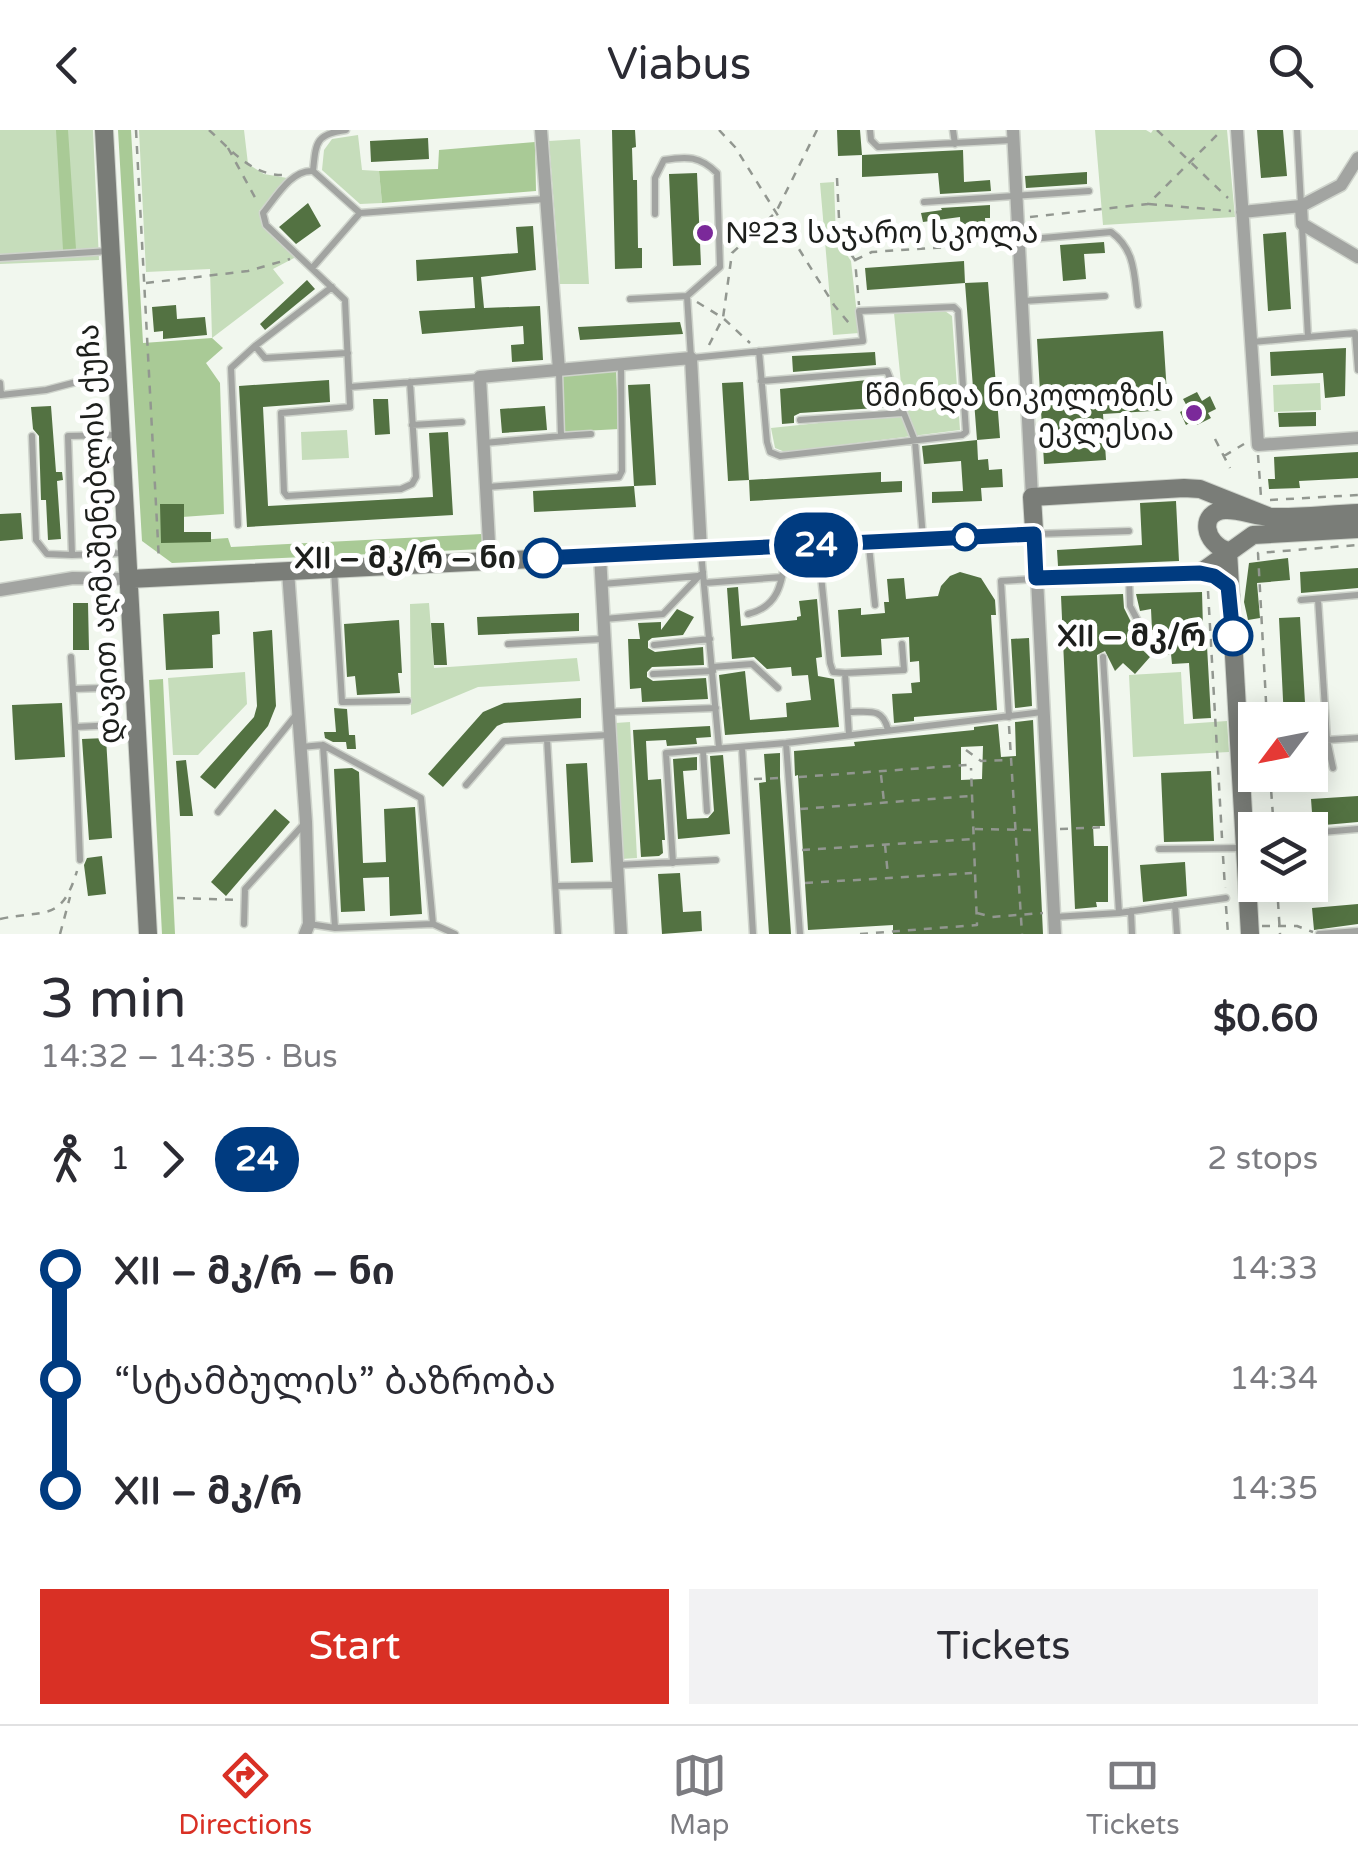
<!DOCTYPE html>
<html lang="en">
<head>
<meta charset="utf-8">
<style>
	body { margin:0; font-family:"Varela Round","Noto Sans Georgian",sans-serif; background:#f2f2f3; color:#2b2b33; height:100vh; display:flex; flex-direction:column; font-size:38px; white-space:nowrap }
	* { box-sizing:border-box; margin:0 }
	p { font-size:32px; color:#7c7c81 }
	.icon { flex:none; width:55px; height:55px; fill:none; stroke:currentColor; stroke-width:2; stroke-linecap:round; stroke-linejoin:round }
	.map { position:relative; height:804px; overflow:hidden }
	.side { display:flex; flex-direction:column; background:#fff; flex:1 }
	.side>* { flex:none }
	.badge { padding:0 20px; border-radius:32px; font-size:35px; line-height:65px }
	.needle { width:65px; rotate:238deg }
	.controls { position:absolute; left:1238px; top:572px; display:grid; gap:20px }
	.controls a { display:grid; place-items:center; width:90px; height:90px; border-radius:0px; background:#fff; box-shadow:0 5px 25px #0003; font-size:50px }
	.map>.badge { position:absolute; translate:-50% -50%; box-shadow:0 0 0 5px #fff }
	.legs { display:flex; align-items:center; gap:15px; height:110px; padding:0 40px; font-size:32px }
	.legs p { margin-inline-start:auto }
	.headline { display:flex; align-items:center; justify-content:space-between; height:170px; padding:0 40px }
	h1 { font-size:55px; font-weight:600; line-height:75px }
	.button { display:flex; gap:20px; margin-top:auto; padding:20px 40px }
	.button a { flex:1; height:115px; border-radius:0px; background:#d93025; color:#fff; font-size:40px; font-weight:600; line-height:115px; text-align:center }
	.button a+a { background:#f2f2f3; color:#2b2b33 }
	ul { padding:0 40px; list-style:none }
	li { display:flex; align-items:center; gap:35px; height:110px; font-size:38px }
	li i { display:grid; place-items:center; width:15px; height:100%; margin:0 12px; background:currentColor }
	li i::after { content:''; width:25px; height:25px; margin:-12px; border:8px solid; border-radius:50%; background:#fff }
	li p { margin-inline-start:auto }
	li:first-child i { background:linear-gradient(#0000 50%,currentColor 0) }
	li:last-child i { background:linear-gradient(currentColor 50%,#0000 0) }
	header { display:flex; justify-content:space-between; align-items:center; height:130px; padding:0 40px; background:#fff; font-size:45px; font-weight:600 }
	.tabs { display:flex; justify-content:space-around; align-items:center; height:140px; border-top:2px solid #e1e1e2; background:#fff; font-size:28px; color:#7c7c81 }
	.tabs a { display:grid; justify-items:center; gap:5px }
	.tabs .on { color:#d93025 }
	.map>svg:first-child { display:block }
	.green { fill:#c6ddbb }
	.forest { fill:#a9ca96 }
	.building { fill:#537242; fill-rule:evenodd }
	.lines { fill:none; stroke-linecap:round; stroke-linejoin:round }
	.lane-casing { stroke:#cfd4cc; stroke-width:9 }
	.street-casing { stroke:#cfd4cc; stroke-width:15 }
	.secondary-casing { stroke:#cfd4cc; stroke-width:20 }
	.path { stroke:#929790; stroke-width:2.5; stroke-dasharray:8 8; stroke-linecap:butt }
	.lane { stroke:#a2a4a1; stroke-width:6 }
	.street { stroke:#a2a4a1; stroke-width:12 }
	.secondary { stroke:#7a7d78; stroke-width:18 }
	.line-1-casing { stroke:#fff; stroke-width:22 }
	.line-1 { stroke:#003b80; stroke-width:15 }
	.poi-dot { fill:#7b299a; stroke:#fff; stroke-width:4 }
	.stop-1-dot { fill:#fff; stroke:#003b80; stroke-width:5 }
	.labels { text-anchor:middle; stroke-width:10; stroke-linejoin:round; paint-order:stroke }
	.poi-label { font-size:30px; fill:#1d1f1c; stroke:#fff; text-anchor:start }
	.street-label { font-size:30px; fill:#1d1f1c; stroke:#fff }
	.stop-label { font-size:30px; font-weight:bold; fill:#1d1f1c; stroke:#fff; text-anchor:end }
</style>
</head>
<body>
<header><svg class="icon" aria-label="back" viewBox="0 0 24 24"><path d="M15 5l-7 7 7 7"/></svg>Viabus<svg class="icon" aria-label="search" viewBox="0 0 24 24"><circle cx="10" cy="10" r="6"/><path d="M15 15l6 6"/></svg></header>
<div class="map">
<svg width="1358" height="804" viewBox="0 0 1358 804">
	<rect width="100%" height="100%" fill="#f1f7ee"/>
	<path class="green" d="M0 0H93L99 130 0 134Z
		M139 0H244L248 34 264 44 287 48 259 81 262 95 296 127 273 139 284 153 212 208 210 139 146 142Z
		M1095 0H1146L1151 3 1153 0H1227L1235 87 1103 95Z
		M358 5 362 40 379 41 382 73 360 74 322 40 324 20 332 9Z
		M580 9 589 154H560L549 11Z
		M834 52 836 109 851 131 859 203 833 205 820 53Z
		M945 181 952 186 960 300 785 322 775 318 771 298 904 284 894 183Z
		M1320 253 1321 280 1274 282 1273 255Z
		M347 300 349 328 302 330 301 302Z
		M429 473 434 538 577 528 580 551 478 557 411 585 410 474Z
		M245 542 247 574 198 625H173L168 548Z
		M1181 542 1184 594 1227 591 1229 622 1133 627 1129 545Z
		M630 592 637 728 621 729 615 593Z"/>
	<path class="forest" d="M56 0H68L76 119 63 120Z
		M118 0H131L143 213 212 208 223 218 206 233 220 253 224 384 182 387 183 411 228 408 231 417 482 404 483 419 172 433 142 411Z
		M535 12 536 61 382 73 379 41 438 39 439 20Z
		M616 241 619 299 565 302 562 244Z
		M163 549 175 804H162L149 550Z"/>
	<path class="building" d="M612 0H635L636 17 632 18 633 50H637L638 118H642V138L615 139Z
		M837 0H860L862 25 838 26Z
		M1257 0H1283L1287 46 1261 48Z
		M428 8 429 29 371 32 370 11Z
		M963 20 964 52 990 50 991 61 940 64 938 43 862 47V25Z
		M1087 42V54L1026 58 1025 46Z
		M697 43 701 135 673 136 669 44Z
		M308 73 321 96 296 114 279 97Z
		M990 75V88H985L986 107 961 108 960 87 923 92 921 83 942 80 941 78Z
		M533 96 536 140 481 147 484 178 540 176 543 230 512 232 511 215 524 214 523 196 422 204 419 181 475 178 473 147 417 151 416 130 518 123 516 97Z
		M1286 102 1291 179 1268 181 1263 104Z
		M1104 112 1105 123 1084 124 1086 149 1063 151 1060 115Z
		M964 131 965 153 867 160 865 138Z
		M307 150 315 159 265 200 260 194Z
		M988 152 1000 308 977 310 965 153Z
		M176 175 177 189 205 187 207 205 163 209V201L154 202 152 177Z
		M680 192 683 204 580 210 578 197Z
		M1163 201 1168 280 1103 284 1106 330 1044 334 1037 209Z
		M1346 218 1345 266 1325 268 1323 243 1271 246 1270 222Z
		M875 222 876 235 793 242 792 226Z
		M877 249V252H882L883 264 888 263 892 277 800 283 794 286V293L782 294 780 259Z
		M329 250 330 272 263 277 268 376 433 367 429 303 448 302 453 385 247 397 239 256Z
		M743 252 749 350 728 351 722 253Z
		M650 254 656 355 634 356 628 255Z
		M1197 262 1202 271 1210 266 1216 279 1208 283 1211 288 1197 295 1195 290 1186 295 1180 282 1188 278 1183 269Z
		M373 269H388L390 304 375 305Z
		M51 276 56 342H62L63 350 57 351 61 409 48 410 46 370H41L39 306 33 299 31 277Z
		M545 276 547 300 502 303 500 279Z
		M1316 282V296L1279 297 1278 283Z
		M977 310 978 330 988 329 989 340 1002 339 1003 357 981 358 982 371 932 373V362L963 361 961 331 924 334 922 316Z
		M1358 322V348L1299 351 1300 358 1269 359 1268 349H1275L1274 327Z
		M881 342V352L902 351V362L750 371 749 350Z
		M634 356 636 377 534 382 533 361Z
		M1176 371 1179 431 1058 436 1057 420 1142 415 1140 373Z
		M160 374H184V402H211V412L161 413Z
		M21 383 23 409 0 411V384Z
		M1288 428 1290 450 1257 453 1260 488 1248 490 1244 472 1249 433Z
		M1358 438V458L1301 463 1300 442Z
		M960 442 981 448 995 470 996 485H991L997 580 914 587V591L894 593 892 564 912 563 911 553 920 552 919 531 910 532 909 507 881 509 882 525 841 527 838 480 861 478V485L885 483 884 472H889L887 449 904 448 906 469 938 466 941 456 950 446Z
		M738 457 741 496 797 490V487L801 486 799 471 817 469 822 527 816 528 818 546 834 549 839 597 725 605 719 545 745 541 750 590 787 587 786 573 811 570 808 545 792 546 791 537 767 539 754 527 732 529 727 458Z
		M1202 462 1203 498H1199L1200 516H1207L1211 588 1193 589 1189 533 1172 534 1171 524 1162 525 1161 500H1152L1151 479 1140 481 1136 464Z
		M1123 464 1124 478 1134 498 1127 505 1150 527 1135 544 1123 533 1115 541 1105 521 1097 525 1105 696H1093L1094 716H1108V772H1096L1097 777 1075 779 1061 466Z
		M73 473H88L89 520H73Z
		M677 479 694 487 683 505 652 508 648 511V518L655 522 703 517 704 535 652 537 647 542V547L653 551 706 548 708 569 642 572 641 558 630 559 628 509H640L638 493 661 492V500Z
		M219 481 220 504 212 505 213 538 166 540 163 484Z
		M579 483V501L478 505 477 487Z
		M1300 487 1306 590H1284L1279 488Z
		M399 490 402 543H398L400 563 357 565 355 546 347 547 344 494Z
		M431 493H444L447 535H434Z
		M272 500 276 576 268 596 215 659 200 647 254 587 257 576 253 502Z
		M1029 508 1032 576 1015 578 1011 509Z
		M581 568V588L504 593 497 596 443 657 428 644 483 582 504 573Z
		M62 573 65 627 15 630 12 575Z
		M334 578 347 579 349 605H355L356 619H347L346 612H333L325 608 324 602H336Z
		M1033 590 1043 804H893V795L808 800 798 645 795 646 794 621 855 616 854 612 974 600V597L998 594 1001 627 1016 626 1015 592ZM983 616 982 649 961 650V617Z
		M710 596 711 607 696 608 697 614 667 616 666 610 646 611 648 650 661 649 665 710H662L663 723 659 726 641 727 633 600Z
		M106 608 112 708 89 710 82 609Z
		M780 623V647L791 804H769L759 653 766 652 764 624Z
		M723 625 730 704 678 709 673 629 697 627V640L683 641 687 689 708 688 714 681 710 626Z
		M186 630 193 686H180L176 631Z
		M587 633 593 732 571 733 566 634Z
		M352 638 359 642 363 733 386 732 384 679 415 677 422 784 390 786 389 747 363 748 365 781 341 782 334 639Z
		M1211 641 1214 711 1164 712 1161 643Z
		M1358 666V692L1313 696 1311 669Z
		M275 679 290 692 226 766 211 752Z
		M102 726 106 764 88 766 84 735 87 728Z
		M1185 732 1187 766 1143 772 1140 735Z
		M680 743 683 782 701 781 702 801 662 804 658 744Z
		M1358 774V794L1314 800 1312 778Z"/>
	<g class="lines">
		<g class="lane-casing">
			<path id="lane" d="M870 0 871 10 878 17 1012 10
				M953 0 955 14
				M1297 0 1301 75
				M313 41C316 13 315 4 346 0
				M924 72 1089 61
				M360 83 545 69
				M1020 110 1111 102C1136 120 1134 146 1138 175
				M0 128 109 121
				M313 137 360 83 313 41C292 39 276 67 263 83L266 95 345 170 350 277 281 283 284 362 287 366 401 359 412 354 416 347 410 252
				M687 166 691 228 863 211 859 181 954 177 958 181 966 302 962 305 780 326 770 322 767 312 759 221
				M630 169 687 166 720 137 717 43C700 26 687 26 664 30L655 48V84
				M1023 171 1105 166
				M1308 207 1355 203 1358 240
				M1252 212 1308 207 1302 96
				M255 216 265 228 348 223
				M761 251 887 241 915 311 923 408
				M0 253 1 265 46 260 115 242
				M349 257 478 247
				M800 290 902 283
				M412 295 462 292
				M120 305 68 306 72 425 124 423
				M32 306 36 410 47 424 72 425
				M561 306 591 304
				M484 313 561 306 559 242
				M487 357 619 347 622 341 621 235
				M238 395 231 238 255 216 332 157
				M1035 404 1129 401
				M818 416 830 533 833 542 845 543 849 605
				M869 416 875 475
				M701 422 719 618
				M334 439 342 572 408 571
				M1129 447 1130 476 1146 506
				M704 453 782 447
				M602 454 698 446
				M1318 469 1327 610 1333 638
				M1301 470 1358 465
				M748 484C782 476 782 448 787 417
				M604 489 663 484 703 442
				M508 514 603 509
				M654 515 710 509
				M71 527 75 597
				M1103 527 1119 783
				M712 537 752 534 778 558
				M845 543 904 540 902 514
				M653 544 713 541
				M73 559 132 557
				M608 582 716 578
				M848 582C869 582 883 577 888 600
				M1009 587 1001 451 1035 449
				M547 609 558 804
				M1327 610 1358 608
				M786 613 800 804
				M301 617 323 615 335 798 433 794 421 668 323 615
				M742 617 753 804
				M703 620 707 681
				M466 655 504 611 608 605
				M218 682 296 585
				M1310 703 1358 699
				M1159 719 1242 718
				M80 730 75 597 136 594
				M673 733 666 623 786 613 1042 582
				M618 735 716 730
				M556 756 617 755
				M1175 775 1177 804
				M1131 781 1132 804
				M1054 787 1119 783 1226 768
				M244 794 245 759 304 694
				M309 794 335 798
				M433 794 455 804
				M1319 804 1358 801"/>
		</g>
		<g class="street-casing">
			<path id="street" d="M541 0 559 240
				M1013 0 1032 367
				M1237 0 1258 315 1358 308
				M1301 76 1302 94 1358 127
				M1242 82 1301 76 1341 55 1358 28
				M600 425 621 804
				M490 431 480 247 691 228 701 420
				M288 441 306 692 309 794 305 804
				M1037 449 1055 804
				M0 460 73 448 129 449"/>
		</g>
		<g class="secondary-casing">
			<path id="secondary" d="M104 0 148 804
				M1228 421 1250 804
				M1228 421C1204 414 1198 382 1225 380 1239 379 1257 387 1272 387 1300 388 1329 384 1358 383
				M1200 443 1253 405 1358 399
				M129 449 1034 404
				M1231 466C1226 451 1215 446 1200 443L1037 449 1032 367 1184 358 1200 359 1270 387"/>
		</g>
		<path class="path" d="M136 0 159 431
			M209 0C231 20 252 46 284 45
			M719 0 735 17 834 175 853 198
			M1157 0 1228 68
			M228 18 258 73
			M837 48 840 108 855 130 859 175
			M1149 74 1231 81
			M1030 87 1148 74 1222 0
			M855 130 872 122 1007 113
			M146 153 248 141 290 129
			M697 172 723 188 750 213
			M709 215 723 188 732 123 776 82 817 0
			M1215 309 1230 338
			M1258 325 1261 367
			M1224 326 1244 314
			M1270 370 1358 365
			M1208 461 1222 708
			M1267 590 1258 423 1358 415
			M1009 596 1022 804
			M966 620 981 631 1011 630
			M881 645 884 672
			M1270 645 1274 700
			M799 647 967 635
			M754 649 781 648
			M800 679 971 666
			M975 699 1037 700
			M1060 699 1107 697
			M1271 700 1293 694 1300 700
			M885 715 888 746
			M802 720 973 709
			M1223 726 1225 758
			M805 753 972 743
			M1277 755 1280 804
			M177 768 238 770
			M1226 776 1228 804
			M977 783 992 787 1043 783
			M0 789C46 779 61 793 77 741
			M1262 796H1297L1313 802
			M60 804 70 767
			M860 804 977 795 971 638"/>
		<use href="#lane" class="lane"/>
		<use href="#street" class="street"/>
		<use href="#secondary" class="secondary"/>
	</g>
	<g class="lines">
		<g class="line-1-casing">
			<path id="line-1" d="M543 428 1034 404 1036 448 1200 443 1214 446 1228 456 1233 506"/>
		</g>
		<use href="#line-1" class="line-1"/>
	</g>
	<g class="poi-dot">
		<circle cx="705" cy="103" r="10"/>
		<circle cx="1194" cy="283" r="10"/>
	</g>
	<g class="stop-1-dot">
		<circle cx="965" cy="407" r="12"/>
		<circle cx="543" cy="428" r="18"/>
		<circle cx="1233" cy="506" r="18"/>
	</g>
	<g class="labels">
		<g class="poi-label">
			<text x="725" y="113">№23 საჯარო სკოლა</text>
			<text x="1174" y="276" text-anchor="end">წმინდა ნიკოლოზის<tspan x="1174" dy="34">ეკლესია</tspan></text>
		</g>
		<g class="street-label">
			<text transform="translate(99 404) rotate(-93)" y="10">დავით აღმაშენებლის ქუჩა</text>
		</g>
		<g class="stop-label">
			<text x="516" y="438">XII – მკ/რ – ნი</text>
			<text x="1206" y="516">XII – მკ/რ</text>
		</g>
	</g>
</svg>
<div class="controls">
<a><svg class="needle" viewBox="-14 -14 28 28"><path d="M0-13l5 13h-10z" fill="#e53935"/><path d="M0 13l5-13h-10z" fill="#7c7c81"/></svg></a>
<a><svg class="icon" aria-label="layers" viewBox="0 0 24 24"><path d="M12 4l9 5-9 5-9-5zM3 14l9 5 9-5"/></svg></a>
</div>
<b class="badge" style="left:816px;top:415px;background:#003b80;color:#fff">24</b>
</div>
<section class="side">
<div class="headline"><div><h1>3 min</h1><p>14:32 – 14:35 · Bus</p></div><b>$0.60</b></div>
<div class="legs"><svg class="icon" aria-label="walk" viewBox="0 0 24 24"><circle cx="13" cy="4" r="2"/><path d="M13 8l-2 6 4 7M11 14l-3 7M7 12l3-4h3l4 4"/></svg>1<svg class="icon" aria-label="forward" viewBox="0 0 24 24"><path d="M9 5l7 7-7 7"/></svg><b class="badge" style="background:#003b80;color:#fff">24</b><p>2 stops</p></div>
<ul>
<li><i style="color:#003b80"></i><b>XII – მკ/რ – ნი</b><p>14:33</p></li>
<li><i style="color:#003b80"></i><span>“სტამბულის” ბაზრობა</span><p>14:34</p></li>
<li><i style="color:#003b80"></i><b>XII – მკ/რ</b><p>14:35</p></li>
</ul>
<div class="button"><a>Start</a><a>Tickets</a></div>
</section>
<nav class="tabs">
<a class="on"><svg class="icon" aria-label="directions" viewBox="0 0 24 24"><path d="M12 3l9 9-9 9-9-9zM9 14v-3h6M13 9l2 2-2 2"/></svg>Directions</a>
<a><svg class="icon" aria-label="map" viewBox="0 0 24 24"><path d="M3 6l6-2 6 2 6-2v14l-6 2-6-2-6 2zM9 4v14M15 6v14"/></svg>Map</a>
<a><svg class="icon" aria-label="tickets" viewBox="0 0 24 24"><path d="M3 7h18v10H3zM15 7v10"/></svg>Tickets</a>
</nav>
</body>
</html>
